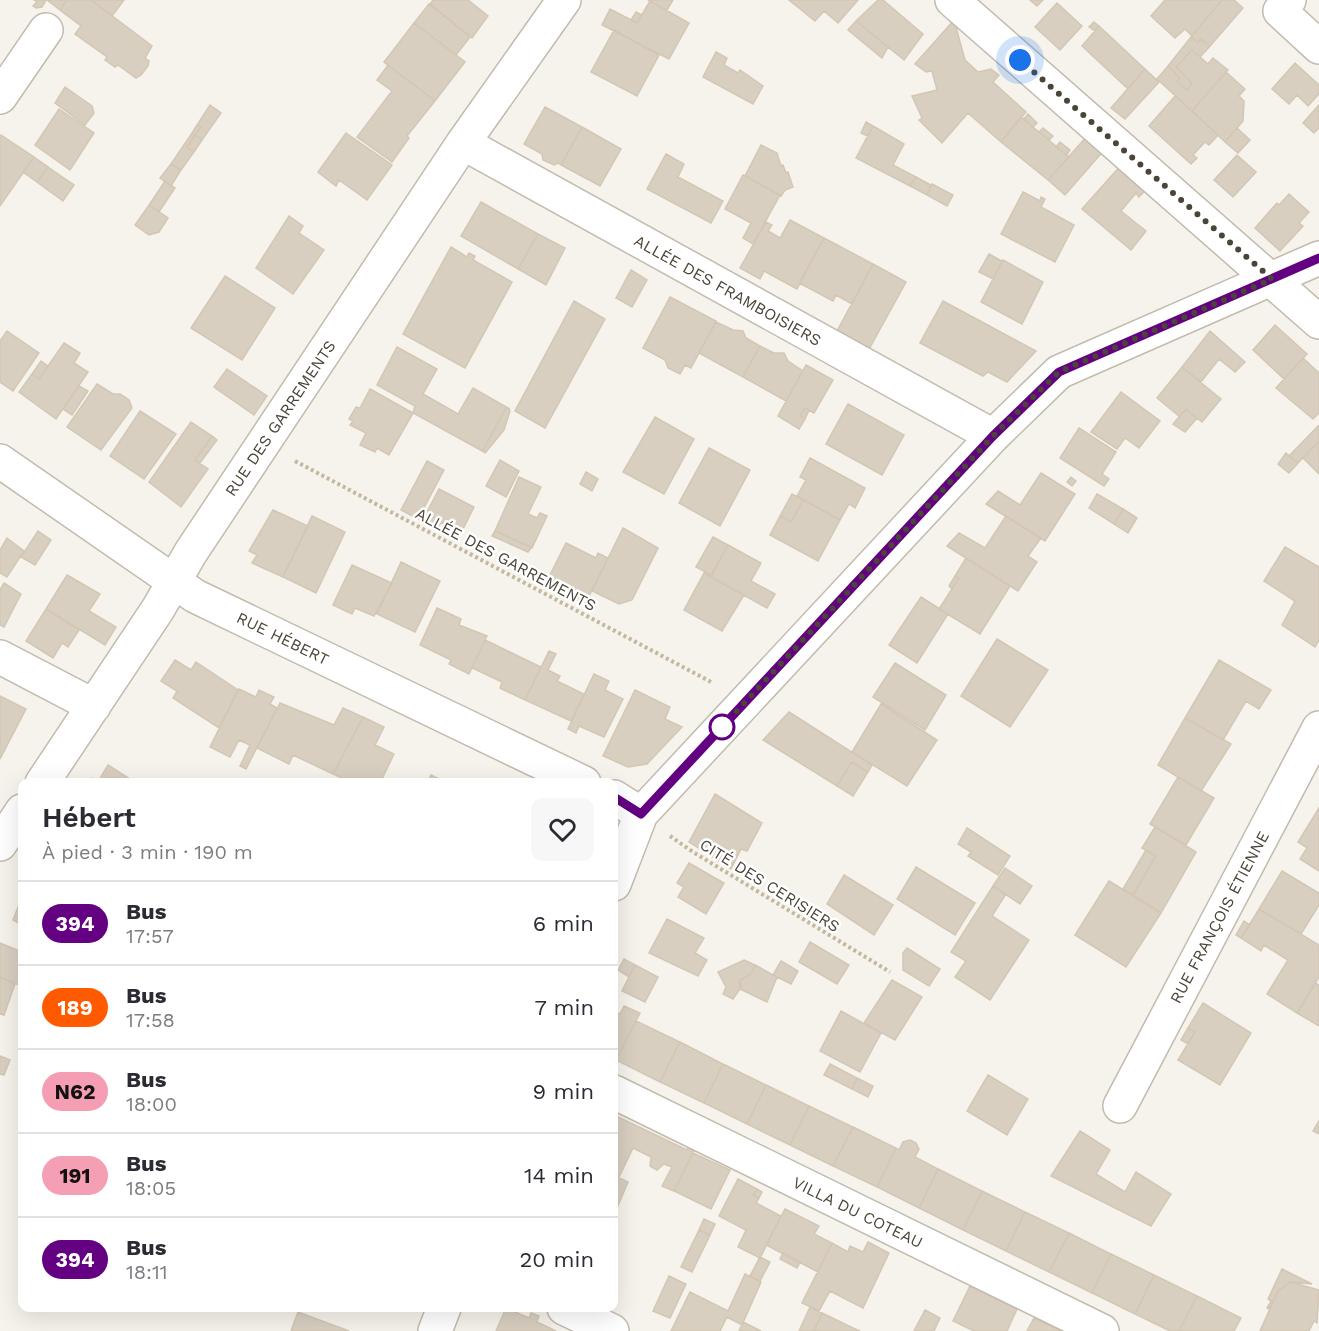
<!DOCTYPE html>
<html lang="fr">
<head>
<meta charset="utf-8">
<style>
	body { margin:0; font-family:"Work Sans",sans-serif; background:#f7f7f7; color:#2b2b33; height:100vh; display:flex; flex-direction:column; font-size:22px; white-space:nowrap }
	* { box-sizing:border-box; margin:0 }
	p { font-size:20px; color:#7c7c81 }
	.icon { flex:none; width:33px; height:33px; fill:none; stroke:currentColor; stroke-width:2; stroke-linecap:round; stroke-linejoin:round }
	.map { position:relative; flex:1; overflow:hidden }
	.panel { position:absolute; left:18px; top:778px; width:600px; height:534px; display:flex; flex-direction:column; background:#fff; border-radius:12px; box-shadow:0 6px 24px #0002 }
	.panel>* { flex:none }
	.badge { padding:0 12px; border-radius:20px; font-size:21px; line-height:39px }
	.you { position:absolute; width:30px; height:30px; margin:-15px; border:4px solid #fff; border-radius:50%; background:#1a73e8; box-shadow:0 0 0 9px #1a73e833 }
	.map>.badge { position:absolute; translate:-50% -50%; box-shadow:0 0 0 3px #fff }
	.round { display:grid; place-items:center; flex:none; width:63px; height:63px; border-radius:12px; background:#f7f7f7 }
	.headline { display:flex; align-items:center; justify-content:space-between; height:102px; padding:0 24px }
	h1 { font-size:28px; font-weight:600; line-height:45px }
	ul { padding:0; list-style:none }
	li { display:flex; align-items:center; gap:18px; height:84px; padding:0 24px; border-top:2px solid #e1e1e2 }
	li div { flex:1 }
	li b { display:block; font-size:22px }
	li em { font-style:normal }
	li .badge { min-width:66px; font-weight:700; text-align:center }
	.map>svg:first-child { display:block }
	.building { fill:#d8cfc1; stroke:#d3c7b4; stroke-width:1.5 }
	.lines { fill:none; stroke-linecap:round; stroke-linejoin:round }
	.minor-casing { stroke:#c2bbae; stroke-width:36 }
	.path { stroke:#c4b79f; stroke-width:4; stroke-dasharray:3 3; stroke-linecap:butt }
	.minor { stroke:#fff; stroke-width:33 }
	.line-casing { stroke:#fff; stroke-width:14 }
	.line { stroke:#640082; stroke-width:9 }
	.walk { stroke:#4b4439; stroke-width:6; stroke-dasharray:0 10.8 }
	.stop-dot { fill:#fff; stroke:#640082; stroke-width:3 }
	.labels { text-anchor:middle; stroke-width:5; stroke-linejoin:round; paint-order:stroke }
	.street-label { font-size:16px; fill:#4b4439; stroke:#fff }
</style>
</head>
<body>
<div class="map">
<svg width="1319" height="1331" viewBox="0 0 1319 1331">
	<rect width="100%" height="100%" fill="#f6f3ec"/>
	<path class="building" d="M34 0H46L42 7 36 8 33 6 37 2Z
		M47 0H67L60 10Z
		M67 0H91L152 46 145 58 149 61 148 66 141 75 136 78 118 65 115 67 105 60 107 57 75 34 81 26 60 10Z
		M91 0H124L112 16Z
		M433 0H468L488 16 472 38 430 4Z
		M648 0H673L667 10Z
		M789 0H858L838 23 824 11 815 21Z
		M878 0H883L923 34 904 60 856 21Z
		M1030 0H1043L1037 6Z
		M1165 0H1222L1192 36 1185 29 1175 38 1151 16Z
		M1222 0H1234L1243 8 1210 46 1201 39 1198 43 1191 37Z
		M650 1 689 23 669 59 602 25 610 9 637 23Z
		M1057 3 1082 26 1060 50 1035 27Z
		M429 4 470 37 456 55 414 23Z
		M636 12 642 15 637 23 631 20Z
		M954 20 965 60 978 72 991 69 999 75 993 82 1026 112 1001 142 968 113 942 143 919 120 922 118 912 96 937 90 932 71 926 72 915 64Z
		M856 21 888 47 882 58 848 30Z
		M1094 22 1099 26 1095 31 1089 27Z
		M414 23 465 62 435 101 384 62Z
		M1099 26 1145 69 1128 89 1082 46Z
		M614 30 659 55 637 96 591 72Z
		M1191 37 1198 43 1201 39 1210 46 1200 57 1192 50 1176 67 1192 83 1187 90 1177 81 1180 78 1168 66Z
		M1192 50 1208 64 1213 58 1228 70 1192 111 1157 79 1168 66 1180 78 1177 81 1187 90 1192 83 1176 67Z
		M716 52 727 58 724 65 738 73 740 70 763 86 753 104 703 77Z
		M1295 63 1319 85V94L1308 106 1297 95 1289 104 1272 89Z
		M388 65 435 101 407 136 409 138 392 162 357 137 392 91 377 80Z
		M1145 69 1159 82 1125 119 1111 108Z
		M1226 72 1245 89 1239 96 1244 101 1243 121 1225 142 1192 111Z
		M65 87 92 106 94 113 85 125 55 103Z
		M1175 96 1218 135 1209 145 1205 142 1193 155 1197 158 1191 164 1149 126Z
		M210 105 221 113 202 140 195 135 201 127 197 125Z
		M1319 105V128L1314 133 1303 123Z
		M545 107 582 127 561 165 558 163 554 165 543 160 542 154 524 144Z
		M59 109 94 133 70 170 35 145Z
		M1028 114 1037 123 1033 127 1024 119Z
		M1021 117 1069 157 1048 180 1001 142Z
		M866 122 873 126 868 136 861 133Z
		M197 125 201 127 195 135 192 133Z
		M873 126 904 144 893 165 916 177 910 186 856 158Z
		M582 127 621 149 600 186 561 165Z
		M1043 128 1053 136 1049 140 1039 132Z
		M1237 128 1250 140 1238 153 1225 142Z
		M192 133 195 135 187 147 194 152 181 170 171 164Z
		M346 133 392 165 367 200 339 180 336 186 318 172Z
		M1 135 34 157 0 206V136Z
		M195 135 202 140 194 152 187 147Z
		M1088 135 1105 149 1065 195 1048 180Z
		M1060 142 1070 150 1067 155 1056 147Z
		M761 145 777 153 781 166 783 165 786 173 788 172 793 187 785 190 781 196 745 176Z
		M666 154 684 164 678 177 723 201 711 223 647 189Z
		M1237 155 1256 172 1233 197 1214 180Z
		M34 157 48 167 37 182 23 172Z
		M171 164 181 170 171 186 160 178Z
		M1122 164 1148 187 1139 197 1136 193 1121 211 1146 231 1131 250 1082 209Z
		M48 167 74 185 63 201 37 182Z
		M743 175 780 195 753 244 743 238 751 223 725 209Z
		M916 177 931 185 927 195 910 186Z
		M165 181 175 188 159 212 149 205Z
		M932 184 953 195 947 206 927 195Z
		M1023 192 1040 201 1041 197 1045 199 1041 207 1074 225 1055 262 1001 234Z
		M1289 194 1309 212 1299 223 1303 226 1280 251 1255 228 1277 203 1279 205Z
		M481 202 538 234 518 269 461 236Z
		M149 205 168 218 159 232 149 235 135 225Z
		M289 216 303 226 299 233 324 250 293 294 256 268Z
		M790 220 824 238 797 289 764 271 760 279 740 268 766 222 772 225 768 231 780 238Z
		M538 234 565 248 546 285 518 269Z
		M824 238 873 264 852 304 836 295 833 301 799 283Z
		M451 247 467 257 469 253 475 256 473 260 512 282 465 368 403 334Z
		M989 254 1002 261 993 279 979 272Z
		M1003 260 1043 282 1022 324 981 302Z
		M873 264 906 282 868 351 836 333Z
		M631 270 647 280 632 307 616 298Z
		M225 276 275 308 242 360 191 328Z
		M670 297 716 321 691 368 685 365 680 374 668 368 665 360 643 348Z
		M574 301 605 319 545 428 515 411Z
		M943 301 1036 351 1007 382 988 372 983 376 920 343Z
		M716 322 733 330 743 331 746 338 760 346 743 377 699 353Z
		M1275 325 1307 354 1284 379 1253 350Z
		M7 331 39 353 13 391 0 382V341Z
		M1210 331 1245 362 1235 372 1219 359 1201 382 1182 367Z
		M64 343 80 353 74 363 88 372 56 419 19 392 32 374 39 379Z
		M760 346 774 353H784L788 361 803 371 786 401 743 377Z
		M397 347 437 369 423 394 458 414 473 388 510 409 506 408 483 450 486 453 413 413 415 406 377 385Z
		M1303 358 1319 373V413L1313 419 1276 388Z
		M41 361 48 366 39 379 32 374Z
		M806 365 833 380 814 413 805 408 800 416 805 419 799 429 778 416Z
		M1182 367 1221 399 1202 422 1186 409 1180 417 1157 398Z
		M227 369 267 396 254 415 214 387Z
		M97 384 113 394H120L129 400 132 408 101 450 67 427Z
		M79 386 88 391 72 415 63 409Z
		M370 389 413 413 389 455 377 448 375 452 360 445 366 433 350 425 353 421 349 419 356 407 360 408Z
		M1121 392 1160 421 1139 448 1125 438 1117 449 1091 432Z
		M848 404 904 435 882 475 826 444Z
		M506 408 510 411 504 430 486 452 483 450Z
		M805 408 809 410 805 419 800 416Z
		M1186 409 1197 418 1185 432 1173 424Z
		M140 411 176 434 144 479 110 456Z
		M655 417 694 439 664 494 623 472Z
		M191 422 212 436 195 460 208 469 181 507 149 482Z
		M1319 425V441L1298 463 1289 456Z
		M1079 428 1116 452 1102 474 1109 479 1104 486 1060 458Z
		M212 436 217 440 200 463 195 460Z
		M1319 441V474L1303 458Z
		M709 448 750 470 720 526 679 503Z
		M1286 453 1298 463 1289 473 1278 464Z
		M810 458 865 488 855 508 849 504 840 520 797 496 806 480 800 477Z
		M500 460 519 471 506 497 486 486Z
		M427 461 444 470 418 519 401 510Z
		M586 472 598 479 592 491 580 484Z
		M1041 473 1075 494 1045 541 986 504 998 491 1020 505Z
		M519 477 541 487 528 514 537 518 540 513 547 516 532 548 495 531Z
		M1071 477 1076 481 1072 486 1067 482Z
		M439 489 474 507 461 533 441 522 438 528 418 519 421 513 426 514Z
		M792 494 803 500 791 522 780 516Z
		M1097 494 1123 509 1114 524 1089 508Z
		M803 500 840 520 818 561 770 535 780 516 791 522Z
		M1123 509 1137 518 1128 533 1114 524Z
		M273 510 308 526 283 577 252 563 257 555 249 551Z
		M312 516 345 532 316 593 283 577Z
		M1006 516 1041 538 1028 556 1037 562 1018 591 947 546 959 533 985 548Z
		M623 528 658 548 632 600 619 604 592 591Z
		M38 531 51 540 35 565 21 557Z
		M495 531 531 547V548L528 552 492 536Z
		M713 537 728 545 711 575 696 567Z
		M7 538 24 551 7 577 0 573V550Z
		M566 543 596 558 598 553 608 558 585 604 557 590 561 583 549 577Z
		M728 545 761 563 751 581 775 594 767 608 711 577Z
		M1285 547 1319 567V640L1315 647 1282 625 1295 601 1264 581Z
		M966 558 1010 586 980 634 939 609 959 578 955 576Z
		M401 562 440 581 415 632 377 614Z
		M352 565 392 583 374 616 355 608 352 614 333 605Z
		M704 573 744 595 722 631 684 610Z
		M67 575 100 594 89 611 116 627 105 645 46 609Z
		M955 576 959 578 952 589 949 586Z
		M549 577 561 583 557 590 545 584Z
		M4 583 21 594 4 627 0 625V590Z
		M921 597 948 614 917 663 889 645Z
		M437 608 461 619 459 625 487 636 469 674 449 664 451 660 420 645Z
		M46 609 79 630 68 647 62 643 53 658 26 641Z
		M997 639 1048 670 1010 727 961 696Z
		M485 640 541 667 525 700 500 688 502 682 472 668Z
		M549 651 556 654 548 670 560 676 557 681 584 694 571 721 525 700Z
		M175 660 191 670 196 662 238 690 219 728 173 698 177 691 161 681Z
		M1219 660 1271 690 1259 709 1246 701 1223 740 1185 718Z
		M895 663 946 695 925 730 873 697Z
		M594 674 609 681 605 690 623 699 604 737 579 726 576 733 568 729Z
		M239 689 256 697 259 690 274 697 270 704 277 708 246 769 240 766 250 745 239 740 230 757 210 747Z
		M635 690 670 707 665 719 682 727 647 764 628 767 603 756Z
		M0 696 26 709 0 759Z
		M280 703 334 725 343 708 363 717 333 774 293 755 289 764 257 748Z
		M881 704 937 740 907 786 852 752Z
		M789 712 872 765 868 772 852 762 837 786 763 740Z
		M363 717 384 727 375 745 394 754 380 783H352L333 774Z
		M1185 718 1231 744 1201 791 1158 765Z
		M852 762 868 772 853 796 837 786Z
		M108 765 136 783H89L92 778 98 782Z
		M431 775 447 783H427Z
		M1178 777 1214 798 1186 845 1150 824Z
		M715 794 762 823 747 851 741 849 731 869 689 842Z
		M1319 808V871L1300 859 1307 848 1298 842Z
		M1155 827 1196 852 1161 913 1133 895 1156 856 1142 848Z
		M967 828 1010 856 998 875 968 856 971 852 958 844Z
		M1146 850 1156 856 1133 895 1123 889Z
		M689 863 724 883 706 914 678 897 684 887 677 883Z
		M916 867 975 903 955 935 897 899Z
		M1005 868 1032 886 1020 904 993 886Z
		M1282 871 1319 893V905L1301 934 1259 909Z
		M844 875 893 905 874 935 827 904Z
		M1109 881 1161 913 1126 967 1075 935Z
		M993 886 1006 894 992 916 1029 940 990 1000 955 977 966 961 951 952Z
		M22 897V925L13 920Z
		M1259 909 1319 945V977L1297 1013 1267 994 1288 960 1264 945 1261 951 1241 938Z
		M667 919 704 938 695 953 707 960 698 976 649 953Z
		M1244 921 1250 925 1241 938 1236 935Z
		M810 942 849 965 837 984 799 962Z
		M0 943 22 952 21 986 0 977Z
		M907 948 940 969 929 986 903 970V953Z
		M624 959 635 965 629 977 618 970Z
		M744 960 755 965 751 974 739 981 742 986 733 999 723 994 726 987 718 972Z
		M781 961 798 971 791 984 773 975Z
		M635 965 658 977 645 1002 622 991Z
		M755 965 777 977 767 1002 740 989 739 981 751 974Z
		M0 977 15 984 4 1015 0 1014Z
		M892 980 922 997 895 1040 864 1023Z
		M1315 983 1319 985V1026L1297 1013Z
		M1203 1003 1251 1033 1220 1085 1178 1060 1195 1032 1188 1028Z
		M624 1006 640 1013 616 1060 614 1059V1011L620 1014Z
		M841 1011 881 1033 860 1072 820 1051Z
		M636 1021 680 1042 660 1082 616 1060Z
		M1188 1028 1195 1032 1188 1044 1181 1040Z
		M680 1042 723 1064 704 1103 660 1082Z
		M0 1056 10 1060 4 1075 0 1074Z
		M723 1064 766 1085 747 1124 704 1103Z
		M830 1064 857 1078 852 1089 824 1075Z
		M988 1075 1028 1099 1007 1135 967 1111Z
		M857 1078 873 1086 868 1097 852 1089Z
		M766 1085 809 1106 790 1145 747 1124Z
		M809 1106 853 1127 833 1166 790 1145Z
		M614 1115 687 1150 694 1138 699 1140 674 1191 662 1186 672 1167 664 1164 657 1170 650 1166 651 1157 633 1148 619 1177 614 1175Z
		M1319 1121V1134L1313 1131Z
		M853 1127 896 1148 877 1187 833 1166Z
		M1080 1131 1110 1150 1096 1174 1125 1192 1136 1172 1171 1194 1151 1226 1051 1176Z
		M910 1140 916 1143 919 1149 915 1157 938 1169 919 1208 877 1187 896 1148 899 1150 903 1142Z
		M693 1153 730 1170 711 1209 674 1191Z
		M938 1169 982 1191 963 1230 919 1208Z
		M614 1175 628 1182 614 1215Z
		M738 1179 757 1189 753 1195 759 1198 756 1203 781 1216 760 1258 738 1247 746 1230 719 1216Z
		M757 1189 762 1192 759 1198 753 1195Z
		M982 1191 1025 1212 1006 1251 963 1230Z
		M785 1209 819 1226 814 1234 832 1243 818 1272 766 1245Z
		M1025 1212 1069 1233 1049 1272 1006 1251Z
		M704 1219 715 1224 710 1235 699 1230Z
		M699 1230 710 1235 692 1272 681 1267Z
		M1069 1233 1111 1254 1092 1293 1049 1272Z
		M868 1242 889 1253 863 1308 830 1291 819 1311 802 1303 832 1243 848 1252 850 1246 863 1252Z
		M783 1253 800 1262 797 1268 780 1259Z
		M1111 1254 1154 1275 1135 1314 1092 1293Z
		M760 1257 770 1262 760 1281 750 1276Z
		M1282 1269 1312 1284 1290 1282 1278 1291 1269 1309 1267 1308 1271 1301 1268 1299Z
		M745 1274 761 1282 742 1325 727 1317 720 1331H671L690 1292 728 1311Z
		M1154 1275 1197 1296 1179 1331H1170L1135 1314Z
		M669 1276 686 1284 670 1318 653 1311Z
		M1290 1282 1319 1290 1317 1323 1314 1321 1309 1331H1260L1278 1291Z
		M970 1286 1017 1309 1007 1331H974L953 1321Z
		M1197 1296 1241 1318 1234 1331H1179Z
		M810 1307 822 1313 814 1331H799Z
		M506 1308 529 1318 531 1313 539 1316 537 1322 556 1331H496Z
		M925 1310 940 1318 934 1331H914Z
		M298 1312 349 1331H291Z
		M822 1313 853 1328 860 1331H817L814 1330Z
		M1034 1318 1061 1331H1027Z
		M743 1322 761 1331H739Z"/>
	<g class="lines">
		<g class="minor-casing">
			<path id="minor" d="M952 0 1319 322
				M1289 0 1280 11 1319 47
				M0 97 46 30
				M463 143 993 436
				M0 461 195 596 584 783
				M0 657 94 706
				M42 783 158 609 191 552 463 143 564 0
				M614 797 641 814
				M0 844 22 811
				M614 884 641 814 993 436 1059 372 1319 258
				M614 1092 1102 1331
				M1120 1106 1319 728
				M564 1308 612 1331
				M435 1331 444 1308"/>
		</g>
		<path class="path" d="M295 461 713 683
			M670 836 693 852 890 972"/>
		<use href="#minor" class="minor"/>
	</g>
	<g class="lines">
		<g class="line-casing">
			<path id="line" d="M614 797 641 814 993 436 1059 372 1319 258"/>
		</g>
		<use href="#line" class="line"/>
		<path class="walk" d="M722 727 993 436 1059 372 1272 279 1020 60"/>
	</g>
	<circle class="stop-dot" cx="722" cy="727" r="12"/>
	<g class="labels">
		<g class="street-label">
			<text transform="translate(728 290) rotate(29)" y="6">ALLÉE DES FRAMBOISIERS</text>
			<text transform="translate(280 418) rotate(-56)" y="6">RUE DES GARREMENTS</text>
			<text transform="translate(506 559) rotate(28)" y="6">ALLÉE DES GARREMENTS</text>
			<text transform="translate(283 638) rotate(26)" y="6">RUE HÉBERT</text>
			<text transform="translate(770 885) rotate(32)" y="6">CITÉ DES CERISIERS</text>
			<text transform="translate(1219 917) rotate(-62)" y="6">RUE FRANÇOIS ÉTIENNE</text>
			<text transform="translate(858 1212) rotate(26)" y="6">VILLA DU COTEAU</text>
		</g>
	</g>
</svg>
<div class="you" style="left:1020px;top:60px"></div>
<section class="panel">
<div class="headline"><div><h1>Hébert</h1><p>À pied · 3 min · 190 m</p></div><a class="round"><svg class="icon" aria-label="heart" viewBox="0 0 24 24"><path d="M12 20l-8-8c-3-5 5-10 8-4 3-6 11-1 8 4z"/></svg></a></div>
<ul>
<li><span class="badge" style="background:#640082;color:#fff">394</span><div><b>Bus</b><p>17:57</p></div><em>6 min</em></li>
<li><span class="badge" style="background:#ff5a00;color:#fff">189</span><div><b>Bus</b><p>17:58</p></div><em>7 min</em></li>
<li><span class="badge" style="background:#f59eb3;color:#111">N62</span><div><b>Bus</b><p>18:00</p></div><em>9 min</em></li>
<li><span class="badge" style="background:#f59fb4;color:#111">191</span><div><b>Bus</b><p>18:05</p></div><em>14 min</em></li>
<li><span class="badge" style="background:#640082;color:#fff">394</span><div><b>Bus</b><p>18:11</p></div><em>20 min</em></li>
</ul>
</section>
</div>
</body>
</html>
